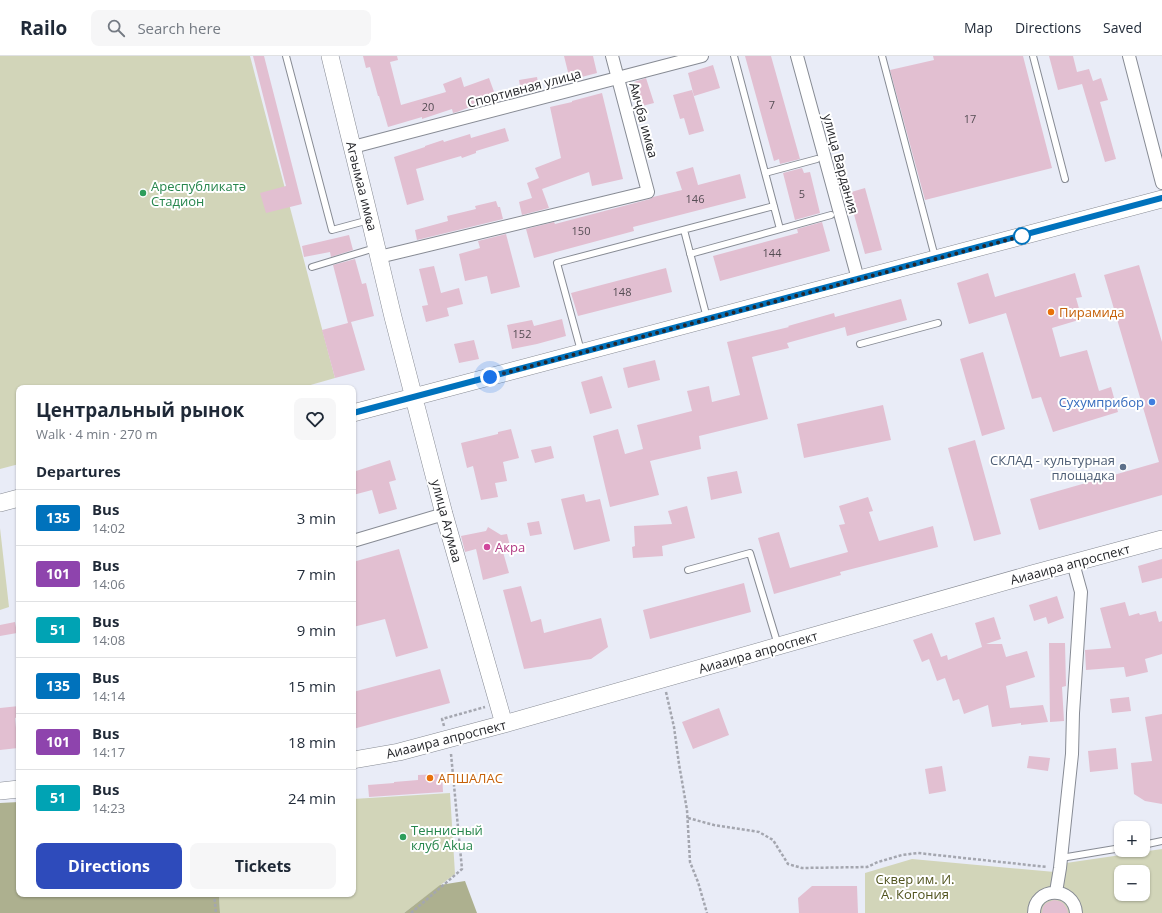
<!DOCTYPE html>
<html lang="en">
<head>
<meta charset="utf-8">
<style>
	body { margin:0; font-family:"Open Sans",sans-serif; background:#f6f6f7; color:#1f2937; height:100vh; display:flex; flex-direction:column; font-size:15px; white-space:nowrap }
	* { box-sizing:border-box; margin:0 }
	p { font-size:13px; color:#747a83 }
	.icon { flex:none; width:22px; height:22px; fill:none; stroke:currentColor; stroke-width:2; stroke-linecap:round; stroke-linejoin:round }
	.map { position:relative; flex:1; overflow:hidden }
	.details { position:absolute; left:16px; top:329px; width:340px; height:512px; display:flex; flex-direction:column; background:#fff; border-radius:8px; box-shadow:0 1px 3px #0004 }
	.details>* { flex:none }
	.badge { padding:0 8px; border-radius:3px; font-size:14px; line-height:26px }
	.buttons { position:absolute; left:1114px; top:765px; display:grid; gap:8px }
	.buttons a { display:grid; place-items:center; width:36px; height:36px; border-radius:8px; background:#fff; box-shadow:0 1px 3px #0004; font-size:20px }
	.you { position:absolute; width:20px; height:20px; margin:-10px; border:3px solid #fff; border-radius:50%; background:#1a73e8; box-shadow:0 0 0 6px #1a73e833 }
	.map>.badge { position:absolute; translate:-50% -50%; box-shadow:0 0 0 2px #fff }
	h2 { padding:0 20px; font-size:15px; line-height:36px }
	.round { display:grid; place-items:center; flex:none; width:42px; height:42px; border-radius:8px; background:#f6f6f7 }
	.summary { display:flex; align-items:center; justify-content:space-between; height:68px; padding:0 20px }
	h1 { font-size:19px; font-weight:700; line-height:30px }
	.action { display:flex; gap:8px; margin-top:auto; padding:8px 20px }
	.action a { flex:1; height:46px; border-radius:8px; background:#2e4bbb; color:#fff; font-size:16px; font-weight:700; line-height:46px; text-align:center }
	.action a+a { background:#f6f6f7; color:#1f2937 }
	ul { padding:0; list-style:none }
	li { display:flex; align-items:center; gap:12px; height:56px; padding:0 20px; border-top:1px solid #e0e1e3 }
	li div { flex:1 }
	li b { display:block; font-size:15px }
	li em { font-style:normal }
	li .badge { min-width:44px; font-weight:700; text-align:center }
	header { display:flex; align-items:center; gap:24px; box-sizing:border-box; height:56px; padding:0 20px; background:#fff; border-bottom:1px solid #e0e1e3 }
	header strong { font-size:19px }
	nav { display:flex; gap:22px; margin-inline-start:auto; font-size:14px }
	.search { width:280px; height:36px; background:#f6f6f7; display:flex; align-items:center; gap:10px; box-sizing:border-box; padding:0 14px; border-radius:8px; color:#747a83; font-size:15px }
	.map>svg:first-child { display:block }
	.green { fill:#d2d5b9; fill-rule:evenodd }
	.forest { fill:#adb08f }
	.building { fill:#e2bfd1 }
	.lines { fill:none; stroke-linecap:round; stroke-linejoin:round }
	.lane-casing { stroke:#878b94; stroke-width:8 }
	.street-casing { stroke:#878b94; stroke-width:14 }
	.secondary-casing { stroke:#878b94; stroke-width:18 }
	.path { stroke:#a4a6af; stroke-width:2.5; stroke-dasharray:3 2; stroke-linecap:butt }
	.lane { stroke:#fff; stroke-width:6 }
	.street { stroke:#fff; stroke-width:12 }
	.secondary { stroke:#fff; stroke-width:17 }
	.line-casing { stroke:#fff; stroke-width:9 }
	.line { stroke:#0072bc; stroke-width:6 }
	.walk { stroke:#26272b; stroke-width:4; stroke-dasharray:0 7.2 }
	.leisure-dot { fill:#2e9e5b; stroke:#fff; stroke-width:1.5 }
	.stop-dot { fill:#fff; stroke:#0072bc; stroke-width:2 }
	.food-dot { fill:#e8710a; stroke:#fff; stroke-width:1.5 }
	.shop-dot { fill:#3f7fe0; stroke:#fff; stroke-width:1.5 }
	.service-dot { fill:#5c6f8a; stroke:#fff; stroke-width:1.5 }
	.hotel-dot { fill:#d1479c; stroke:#fff; stroke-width:1.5 }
	.labels { text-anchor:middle; stroke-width:4; stroke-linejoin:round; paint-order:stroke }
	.number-label { font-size:11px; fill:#554d54 }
	.street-label { font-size:13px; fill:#26272b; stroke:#fff }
	.leisure-label { font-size:13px; fill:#27864d; stroke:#fff; text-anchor:start }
	.food-label { font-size:13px; fill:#c56008; stroke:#fff; text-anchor:start }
	.shop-label { font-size:13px; fill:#366cbe; stroke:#fff; text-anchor:end }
	.service-label { font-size:13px; fill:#4e5e75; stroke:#fff; text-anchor:end }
	.hotel-label { font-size:13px; fill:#b23c85; stroke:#fff; text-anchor:start }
	.park-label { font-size:13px; fill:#51541e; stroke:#fff }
</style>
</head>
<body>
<header>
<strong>Railo</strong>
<div class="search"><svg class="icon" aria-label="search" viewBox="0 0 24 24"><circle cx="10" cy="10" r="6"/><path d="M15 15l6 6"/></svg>Search here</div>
<nav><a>Map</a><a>Directions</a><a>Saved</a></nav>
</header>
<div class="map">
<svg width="1162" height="857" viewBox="0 0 1162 857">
	<rect width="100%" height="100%" fill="#e9ecf7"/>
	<path class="green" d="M0 0H250L335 322 300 332H19V408L0 413Z
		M0 472 9 551 0 554Z
		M450 737 455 818 404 857H220L219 838H353V743Z
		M1162 793V857H865V817L912 803 1066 817V807ZM1121 816H1143V838H1121Z"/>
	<path class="forest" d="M19 746V838H219L220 857H0V747Z
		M465 825 477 857H404L440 829Z"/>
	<path class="building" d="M253 0H264L302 148 266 157 260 137 286 130Z
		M363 0H397L398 4 390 6 401 49 446 36 443 28 461 21 464 31 489 22 496 41 457 56 453 57 452 53 422 63V61L388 71 379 40H378L370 11 366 12Z
		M564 0H593L597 17 570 24Z
		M745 0H771L800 103 780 108 779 103 774 105Z
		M933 0H1023L1052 112 925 144 890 14 934 4Z
		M1049 0H1073L1077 16 1089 13 1093 25 1101 22 1108 44 1100 46 1116 103 1105 106 1082 28 1058 34Z
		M713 9 720 32 694 40 688 17Z
		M537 21 539 32 521 36 519 24Z
		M646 22 654 47 642 50 634 26Z
		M692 34 704 75 689 79 684 62 680 63 673 39Z
		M602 37 623 123 592 130 589 116 542 133 549 152 522 159 519 146 532 142 527 127 539 122 535 112 561 102 550 51 572 46V45Z
		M505 72 509 85 476 95V97L462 102 461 100 416 113 424 144 407 149 394 101 425 91V90L443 84 444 86 470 78 471 82Z
		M693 111 698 129 740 118 746 142 633 171 634 175 534 202 526 173 554 166 555 168 650 143 653 141 682 134 676 116Z
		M802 112 804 117 810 116 820 157 795 164 783 117Z
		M865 132 882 194 865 198 848 137Z
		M496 145 498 151H500L503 163 417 184 415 174 448 165 447 160 476 153 475 150Z
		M822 166 830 195 720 225 713 200 798 177 797 173Z
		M506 178 520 231 491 238 487 220 465 225 459 198 480 192 478 185Z
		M349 179 353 194 331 201 330 196 304 201 302 190Z
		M355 203 362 228 366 227 374 260 351 266 365 314 335 322 322 274 348 267 333 209Z
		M1139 209 1162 286V439L1039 474 1030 443 1159 406 1104 219Z
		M434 210 441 237 459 232 463 248 447 252 449 260 426 266 422 250 428 249 419 213Z
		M666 212 672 236 578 260 571 237Z
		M988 217 995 241 1075 217 1082 241 1076 242 1082 263 1052 272 1060 301 1087 294 1099 335 1111 331 1118 356 1053 376 1041 341 1032 343 1006 257 969 268 957 227Z
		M901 243 907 264 847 280 845 271 787 287 789 292 752 301 768 363 699 380 701 393 650 405 659 439 610 451 593 380 618 373 625 398 643 393 637 369 692 355 687 335 709 330 712 346 740 339 727 286 789 271 788 270 834 257 835 261Z
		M562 263 566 280 537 288 512 293 507 269 532 264 534 270Z
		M474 284 479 303 459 307 454 288Z
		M983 296 1005 373 982 380 960 303Z
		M655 304 660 324 628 332 623 312Z
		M602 320 612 352 590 358 581 326Z
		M883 349 891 384 804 402 797 368Z
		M511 373 519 402 503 406 507 425 495 427 498 441 481 444 473 410 467 412 461 387 498 378V376Z
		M975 384 1001 478 974 485 948 392Z
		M551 390 554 402 535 407 531 394Z
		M390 404 396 424 389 426 397 453 379 458 372 434 353 439V416Z
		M737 415 742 437 711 444 707 421Z
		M584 438 586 446 600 443 610 485 574 494 561 443Z
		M868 441 873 455 869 456 879 485 933 470 938 491 840 516 841 519 774 538 758 482 779 476 790 512 848 496 839 469 845 468 839 450Z
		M687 450 695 482 662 490 663 500 633 502 632 491 635 490 634 470 672 468 668 455Z
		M539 465 542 478 530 480 527 467Z
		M488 471 501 479 507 478 511 494 503 496 509 517 483 524 476 493 465 496 461 480 486 475Z
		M399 493 428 592 396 601 385 563 353 571V506Z
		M1162 503V522L1142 527 1138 510Z
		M744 527 751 556 650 583 643 554Z
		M521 530 531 566 541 563 544 577 601 562 608 591 591 603 524 613 503 534Z
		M1057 540 1064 562 1048 568 1046 561 1034 565 1029 549Z
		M1125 546 1129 560 1139 557 1140 559 1156 555 1159 566 1162 565V598L1145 603 1148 616 1126 621 1124 611 1086 614 1085 594 1111 592 1100 552Z
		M994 561 1001 583 986 588H1002L1006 601 1027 595 1035 621 1006 630 1010 652 1043 649 1048 666 1021 669V667L992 671 988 649 964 658 959 643 953 645 945 622 937 625 929 603 922 606 913 584 932 577 941 601 947 599 948 604 982 591 975 567Z
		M15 566 17 577 0 580V569Z
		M1049 587H1065L1066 630 1062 631 1064 665 1050 666Z
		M440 613 450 647 353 673V636Z
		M1129 641 1131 655 1112 657 1110 643Z
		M19 650V661L15 662 18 692 0 694V652Z
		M719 652 729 679 693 693 682 666Z
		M1162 658V748L1145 745 1134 738 1131 707 1152 705 1145 661Z
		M1116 692 1118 713 1090 716 1088 695Z
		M1029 700 1050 702 1048 715 1027 712Z
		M942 710 946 735 929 738 925 713Z
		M442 718 443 736 369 741 368 729 394 727V726L418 724V719Z
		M812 830H857L858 857H799L798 842Z
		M1054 844 1059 845 1063 847 1067 853 1068 857H1042L1043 851 1046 847Z"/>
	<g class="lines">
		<g class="lane-casing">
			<path id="lane" d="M286 0 332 174 369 164
				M734 0 780 173
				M882 0 935 201
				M1033 0 1065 123
				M765 117 817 103
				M684 174 707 262
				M690 198 831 159
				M312 211 375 192
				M860 288 938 267
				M581 295 557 207 774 150
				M688 514 750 497 778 589
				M1143 789 1162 785
				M1061 802 1121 792"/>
		</g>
		<g class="street-casing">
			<path id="street" d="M797 0 858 223
				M1129 0 1162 127
				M353 91 702 0
				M379 201 648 136 612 0
				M353 485 444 458
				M1056 836 1060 812 1072 698 1073 657 1081 536 1073 507
				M1034 857C1034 831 1074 829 1076 857"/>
		</g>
		<g class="secondary-casing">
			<path id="secondary" d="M330 0 370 164 393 261 444 458 504 668
				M353 357 1162 143
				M0 447 19 442
				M353 704 399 696 504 668 1032 518 1162 483
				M0 735 19 733"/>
		</g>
		<path class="path" d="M666 636 674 671 679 708 687 754 690 806 698 826 707 857
			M444 670 442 663 485 651
			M688 762 714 769 759 776 773 784 788 808 802 812 867 811 878 806 902 799 918 797 1047 811
			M214 838 216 857
			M411 857 462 813 451 698"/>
		<use href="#lane" class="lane"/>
		<use href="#street" class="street"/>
		<use href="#secondary" class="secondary"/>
	</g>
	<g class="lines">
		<g class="line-casing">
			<path id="line" d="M353 357 1162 142"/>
		</g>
		<use href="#line" class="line"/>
		<path class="walk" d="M490 321 1026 179 1022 180"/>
	</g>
	<g class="leisure-dot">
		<circle cx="143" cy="137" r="4"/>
		<circle cx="403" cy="781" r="4"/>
	</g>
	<circle class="stop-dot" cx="1022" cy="180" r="8"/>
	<g class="food-dot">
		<circle cx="1051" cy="256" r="4"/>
		<circle cx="430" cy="722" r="4"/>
	</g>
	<circle class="shop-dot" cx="1152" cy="346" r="4"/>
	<circle class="service-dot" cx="1123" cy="411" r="4"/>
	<circle class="hotel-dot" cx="487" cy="491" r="4"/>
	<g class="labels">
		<g class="number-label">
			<text x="772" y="53">7</text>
			<text x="428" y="55">20</text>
			<text x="970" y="67">17</text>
			<text x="802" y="142">5</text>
			<text x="695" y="147">146</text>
			<text x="581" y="179">150</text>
			<text x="772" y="201">144</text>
			<text x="622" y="240">148</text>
			<text x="522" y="282">152</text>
		</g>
		<g class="street-label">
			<text transform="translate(524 32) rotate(-15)" y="5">Спортивная улица</text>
			<text transform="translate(644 64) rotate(75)" y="5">Амҷба имҩа</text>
			<text transform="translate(841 108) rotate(75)" y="5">улица Вардания</text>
			<text transform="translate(362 130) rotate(76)" y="5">Агәымаа имҩа</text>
			<text transform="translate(447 465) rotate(75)" y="5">улица Агумаа</text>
			<text transform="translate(1070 508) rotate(-15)" y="5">Аиааира апроспект</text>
			<text transform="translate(758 596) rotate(-16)" y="5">Аиааира апроспект</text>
			<text transform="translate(446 683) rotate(-14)" y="5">Аиааира апроспект</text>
		</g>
		<g class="leisure-label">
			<text x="151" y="135">Ареспубликатә<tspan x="151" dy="15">Стадион</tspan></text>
			<text x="411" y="779">Теннисный<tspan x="411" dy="15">клуб Akua</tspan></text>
		</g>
		<g class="food-label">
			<text x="1059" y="261">Пирамида</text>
			<text x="438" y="727">АПШАЛАС</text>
		</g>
		<g class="shop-label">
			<text x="1144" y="351">Сухумприбор</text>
		</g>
		<g class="service-label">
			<text x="1115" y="409">СКЛАД - культурная<tspan x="1115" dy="15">площадка</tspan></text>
		</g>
		<g class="hotel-label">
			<text x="495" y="496">Акра</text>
		</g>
		<g class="park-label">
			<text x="915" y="828">Сквер им. И.<tspan x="915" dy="15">А. Когония</tspan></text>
		</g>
	</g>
</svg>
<div class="buttons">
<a>+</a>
<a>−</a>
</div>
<div class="you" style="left:490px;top:321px"></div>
<section class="details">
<div class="summary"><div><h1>Центральный рынок</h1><p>Walk · 4 min · 270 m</p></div><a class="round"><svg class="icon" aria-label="heart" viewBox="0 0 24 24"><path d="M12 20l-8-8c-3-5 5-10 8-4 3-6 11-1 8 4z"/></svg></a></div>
<h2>Departures</h2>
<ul>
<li><span class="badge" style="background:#0072bc;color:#fff">135</span><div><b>Bus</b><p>14:02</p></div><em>3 min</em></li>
<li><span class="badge" style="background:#8e44ad;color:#fff">101</span><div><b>Bus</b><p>14:06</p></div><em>7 min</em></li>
<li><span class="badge" style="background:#00a3b4;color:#fff">51</span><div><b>Bus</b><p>14:08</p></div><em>9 min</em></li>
<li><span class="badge" style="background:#0072bc;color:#fff">135</span><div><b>Bus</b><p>14:14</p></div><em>15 min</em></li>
<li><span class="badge" style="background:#8e44ad;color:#fff">101</span><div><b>Bus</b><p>14:17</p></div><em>18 min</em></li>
<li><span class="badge" style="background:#00a3b4;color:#fff">51</span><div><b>Bus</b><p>14:23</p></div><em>24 min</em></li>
</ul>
<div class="action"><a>Directions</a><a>Tickets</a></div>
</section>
</div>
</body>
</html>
